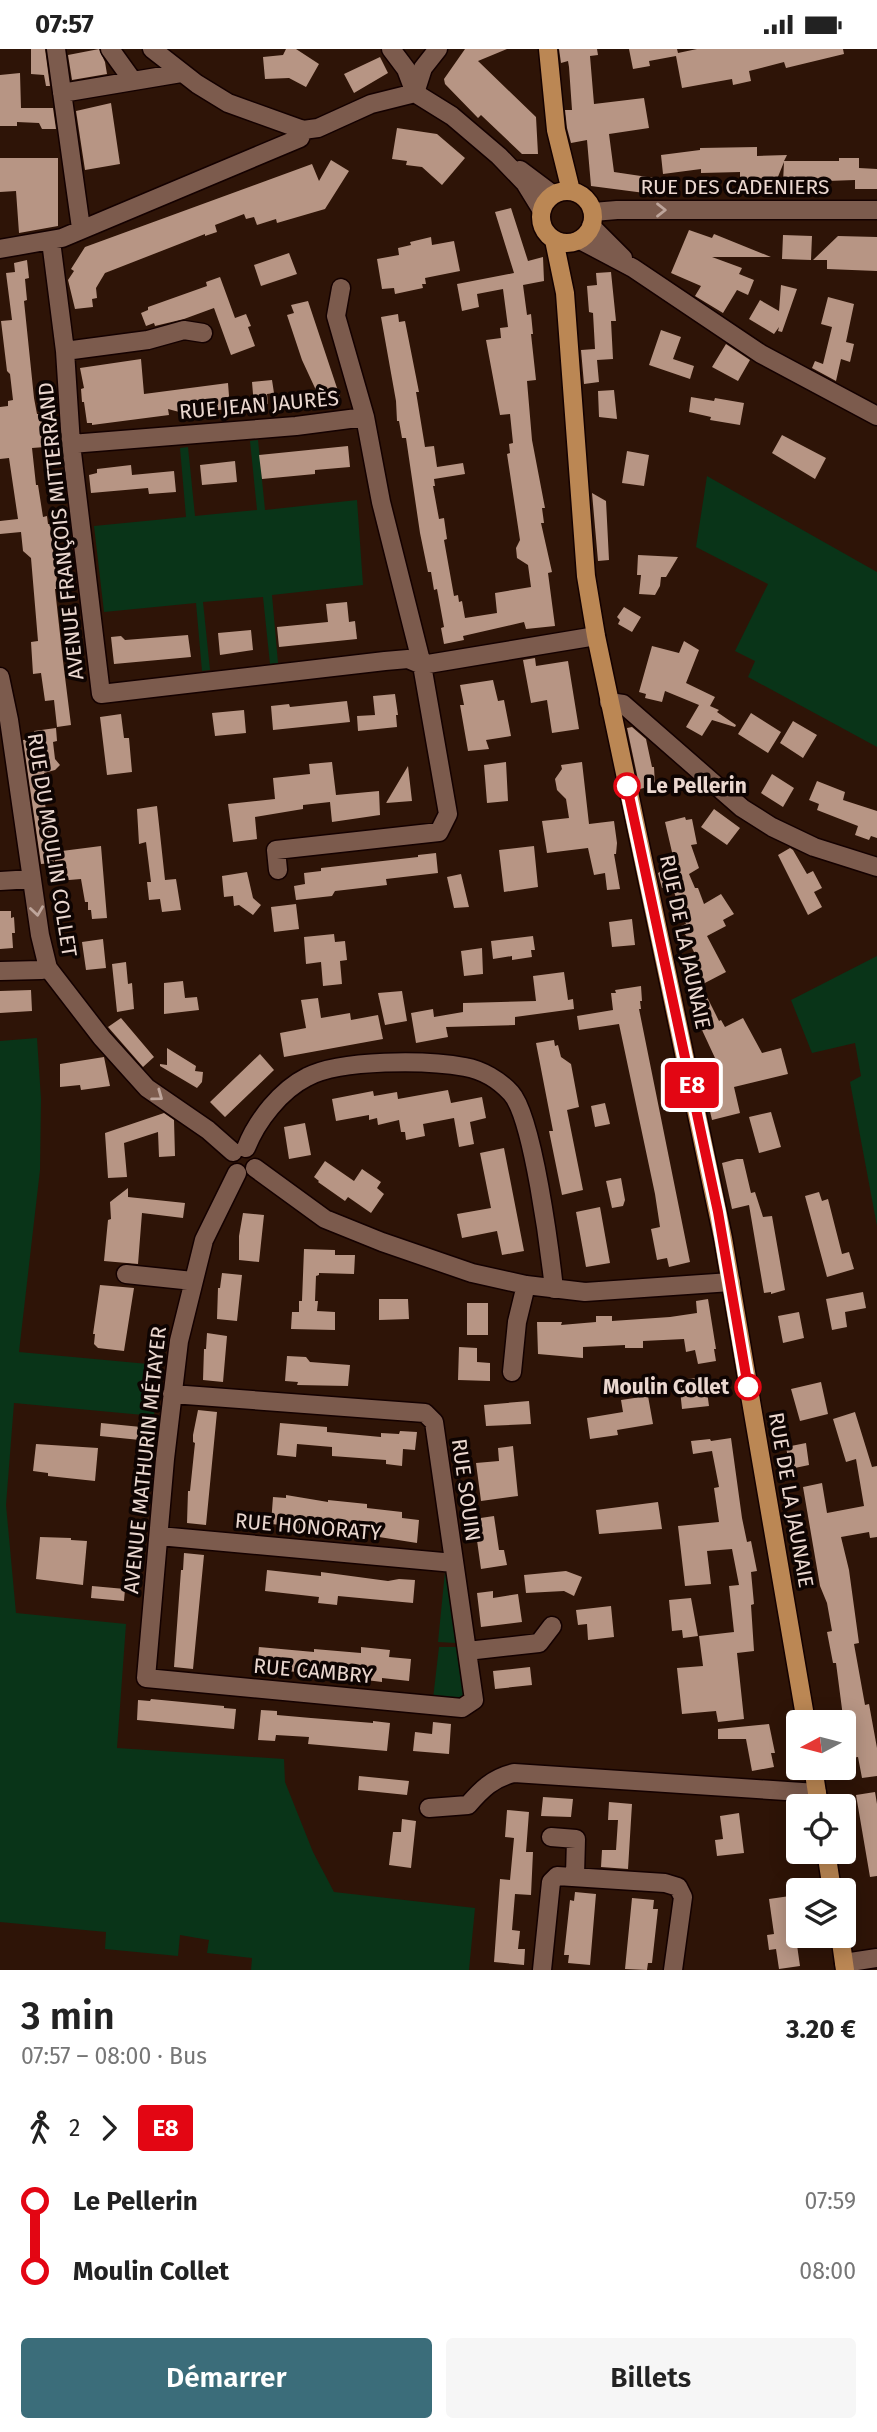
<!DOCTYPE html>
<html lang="fr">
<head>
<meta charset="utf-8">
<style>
	body { margin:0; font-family:"Fira Sans",sans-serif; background:#f6f6f6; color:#222; height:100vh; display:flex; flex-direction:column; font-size:26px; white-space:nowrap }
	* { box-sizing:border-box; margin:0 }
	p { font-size:23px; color:#767676 }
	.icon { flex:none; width:38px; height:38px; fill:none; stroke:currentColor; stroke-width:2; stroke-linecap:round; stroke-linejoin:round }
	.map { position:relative; height:1921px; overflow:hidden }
	.side { display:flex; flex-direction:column; background:#fff; flex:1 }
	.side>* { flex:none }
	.badge { padding:0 14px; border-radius:5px; font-size:24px; line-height:46px }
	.needle { width:46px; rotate:263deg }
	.fabs { position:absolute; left:786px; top:1661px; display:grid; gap:14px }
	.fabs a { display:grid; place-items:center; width:70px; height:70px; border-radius:7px; background:#fff; box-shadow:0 4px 18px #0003; font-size:35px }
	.map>.badge { position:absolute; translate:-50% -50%; box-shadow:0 0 0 4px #fff }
	.legs { display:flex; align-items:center; gap:10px; height:77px; padding:0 21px; font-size:23px }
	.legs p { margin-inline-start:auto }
	.overview { display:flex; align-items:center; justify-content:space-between; height:119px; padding:0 21px }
	h1 { font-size:38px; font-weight:600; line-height:52px }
	.button { display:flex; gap:14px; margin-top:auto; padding:14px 21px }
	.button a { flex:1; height:80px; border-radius:7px; background:#3b6d7a; color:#fff; font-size:28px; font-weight:600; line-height:80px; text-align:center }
	.button a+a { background:#f6f6f6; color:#222 }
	ul { padding:0 21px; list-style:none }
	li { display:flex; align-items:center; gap:24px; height:70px; font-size:26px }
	li i { display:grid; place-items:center; width:10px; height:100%; margin:0 9px; background:currentColor }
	li i::after { content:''; width:18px; height:18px; margin:-9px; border:5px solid; border-radius:50%; background:#fff }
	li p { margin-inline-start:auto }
	li:first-child i { background:linear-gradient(#0000 50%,currentColor 0) }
	li:last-child i { background:linear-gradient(currentColor 50%,#0000 0) }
	.status { display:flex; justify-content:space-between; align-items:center; height:49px; padding:0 35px; background:#fff; direction:ltr }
	.status svg { height:19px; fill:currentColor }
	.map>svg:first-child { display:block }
	.green { fill:#093418 }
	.building { fill:#b79584 }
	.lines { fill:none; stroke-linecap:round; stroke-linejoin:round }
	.minor-casing { stroke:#140100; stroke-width:21 }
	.major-casing { stroke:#140100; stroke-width:21 }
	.minor { stroke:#7c5b4d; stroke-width:18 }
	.major { stroke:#bb8754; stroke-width:18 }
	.oneway { stroke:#bea59b }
	.line-1-casing { stroke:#fff; stroke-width:16 }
	.line-1 { stroke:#e30613; stroke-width:10 }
	.stop-1-dot { fill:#fff; stroke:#e30613; stroke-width:3.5 }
	.labels { text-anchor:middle; stroke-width:7; stroke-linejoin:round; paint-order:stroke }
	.street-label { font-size:21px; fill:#ead7cf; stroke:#0e0402 }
	.stop-label { font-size:21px; font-weight:bold; fill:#ead7cf; stroke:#0e0402; text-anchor:start }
</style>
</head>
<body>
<div class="status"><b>07:57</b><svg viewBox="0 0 49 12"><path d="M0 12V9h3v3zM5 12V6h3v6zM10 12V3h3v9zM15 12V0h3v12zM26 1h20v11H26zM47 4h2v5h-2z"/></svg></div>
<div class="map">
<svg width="877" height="1921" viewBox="0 0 877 1921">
	<rect width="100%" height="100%" fill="#2e1407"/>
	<path class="green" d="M258 391 265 461 357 451 363 536 272 546 278 614 270 615 263 548 203 553 210 621 202 622 196 554 104 563 94 477 186 468 180 399 188 398 195 467 257 461 250 392Z
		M707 427 877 523V698L748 628 755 612 735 602 768 535 696 498Z
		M877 907V1177L850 1033 861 1027 855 994 812 1004 791 951Z
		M37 989 41 1050 40 1121 19 1303 159 1316 154 1367 14 1354 6 1456 16 1564 126 1575 117 1699 284 1710 285 1733 313 1803 334 1843 475 1859 469 1921H251L252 1909 207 1904 209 1891 180 1886 178 1907 105 1900 106 1883 0 1873V992Z
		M445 1523 447 1524 459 1593 456 1594 438 1593Z
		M439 1598H459L465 1650H433Z"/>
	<path class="building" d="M31 0H45L50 37H46L44 26 31 25Z
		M99 0 105 13 107 25 72 31 68 6Z
		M286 0H296L319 15 306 38 289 29 265 30 263 8 283 6Z
		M465 0H507L478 12 536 68 538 105H522L481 66 478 69 445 35 444 30Z
		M559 0H597L598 6 590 7 594 55 644 49 649 79 609 85 614 123 661 130 660 146 591 137 587 91 571 94 567 79 565 61H572L569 18 568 12 561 14Z
		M629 0H677L678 4 697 0H843L844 5 786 19 784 13 749 22 751 32 733 36 732 30 682 39 676 7 649 12 650 17 633 20Z
		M380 8 388 24 354 44 344 25Z
		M20 24 21 59H53L56 80H42L39 74 17 73V77H0V26Z
		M111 54 120 115 85 121 76 62Z
		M397 79 437 85 465 109 442 136 422 118 406 116 407 112 392 110Z
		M757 98V107L787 106 784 112H839V109H859V119L877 120V140H855V131L827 132V139L795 140V137L788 138V134H783L784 113 775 135 740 134V123L701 124V120L663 125 661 106 700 101V99Z
		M0 109H58V177L19 184 16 142 0 143Z
		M331 111 349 122 325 160 277 174 276 170 257 176 254 168 246 170 244 165 215 176 217 183 205 187V185L105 224 96 239 97 249 92 250 93 258 75 260 68 231 74 222 71 220 85 198 312 115 319 132Z
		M511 159 528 212 543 208 544 232 523 236 527 266 531 265 533 285H531L536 331 527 332 532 391 545 459H542L544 474H541L552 523 548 524 555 577 526 580 524 573 463 587 464 591 444 595 441 579 444 578 437 540 434 541 431 523H428L420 484 406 389H402L399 372H397L396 352 381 268 398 265 399 273 405 272 419 343H416L425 398 434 397 437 418 463 414 465 425 434 430 435 437H433L439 470 444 469 447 490 444 491 454 547 458 546 459 553 462 552 465 569 497 564 495 544 531 538 528 516 517 509 516 499 520 491 507 405 510 404 509 395 513 394 510 365 500 366 486 291 501 289 500 279 508 278 503 240 477 245 479 258 462 262 457 235 514 224 495 163Z
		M689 181 712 189 714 185 771 208H712L742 219 739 225 754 231 748 246 737 241 723 264 695 247 701 237 671 224Z
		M783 186 812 187 811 211 782 210Z
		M838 187 877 188V222L827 220V211H813Z
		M431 188 432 196 454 192 460 222 425 229 426 235H422L423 239 395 245 394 239 382 240 377 210 399 206 398 199 411 196 410 193Z
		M289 204 297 225 261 237 254 216Z
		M27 211 29 229 25 230 27 251 24 252 34 349 37 365H42L45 398 32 399 36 436H38L43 468 47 467 48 475H50L58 540H55L63 612 71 676 57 678 54 651 45 652 41 624 33 625 31 593 38 592 31 509 23 502 21 483 0 485V472L18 470 9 409 0 410V358L8 357V352L13 351 10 325 7 322 1 272 12 271 6 224 15 223 14 214Z
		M611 223 616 272H611L613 310 597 311 599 333 584 335 581 301 595 300 593 264 589 263 587 237 597 236 596 224Z
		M220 228 235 269 246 265 251 277 248 278 255 297 231 306 214 259 184 270 155 277 154 274 146 277 141 264 148 261V258L207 237 206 233Z
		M781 236 797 240 782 283 778 282 779 278 774 285 749 270 760 251 779 262Z
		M828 248 854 255 846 293 854 295 850 313 841 310 836 332 812 319 815 312 823 315 832 278 821 275Z
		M308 252 341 351 321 352 302 311 287 266 294 264 291 256Z
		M661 281 681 288 673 310 694 317 690 330 649 316Z
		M726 295 750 311 738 332 712 318Z
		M141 310 144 345 228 334 230 360 183 364 168 360 169 366 92 376V374H87L84 353H82L81 340 84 339 80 319Z
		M272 331 274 344 267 345 268 355 254 357 252 333Z
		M614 341 617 370 599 368 598 342Z
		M691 348 714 352 715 349 744 354 740 376 710 371 711 368 689 363Z
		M782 386 826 409 815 430 772 404Z
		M348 397 350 418 315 421V425L262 430 259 406Z
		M627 402 649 406 644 437 622 434Z
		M235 412 237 433 202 436 200 416Z
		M131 416 132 426 174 422 176 443 149 445 148 439 91 444 89 426 97 424V420Z
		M592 444 606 452 609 511 598 512Z
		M638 506 678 508 666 528H661L660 537 655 546 639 545 641 526H637Z
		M347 553 349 573 355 572 357 590 279 598 277 578 328 573 326 555Z
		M624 558 641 568 632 583 618 575 620 571 617 568Z
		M251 581 253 601 220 606 218 584Z
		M188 586 191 608 114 615 111 588 121 587 125 591Z
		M684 592 699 601 686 634 715 648 710 657 719 661 717 663 736 676 735 678 712 671 702 687 686 678 699 656 665 642 662 653 645 649 646 645 639 643 652 597 679 604Z
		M535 609 536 617 568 612 579 680 552 684 547 651 531 654 523 611Z
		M493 631 498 652 504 651 511 687 486 691 489 700 468 702 460 656H464L460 636Z
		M395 645 398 666H396L397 678 358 682 357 667 375 666 373 647Z
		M347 652 350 673 273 681 271 657 289 655 290 658Z
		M244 661 246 684 215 687 212 664Z
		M751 664 781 683 768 704 738 685Z
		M121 665 124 689H129L132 723 107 726 100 668Z
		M793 672 817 686 803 709 780 694Z
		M632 678 646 690 652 718H654L655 736 640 740 627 679Z
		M56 679 57 692 53 693 55 710 60 716 55 721 44 724 45 728H41L54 814 41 815 23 691 35 690 34 682Z
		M332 713 336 746 379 742 380 766 332 773 330 753 303 756V760L255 768 257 790 233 793 228 755 275 750 273 729 310 725 309 715Z
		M506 713 508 752 487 754 484 716Z
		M582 713 589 775 614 772 617 794 616 805H614L620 840 607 841 605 824 594 826 588 799 547 804 542 772 569 769 566 750 557 741 555 730 562 720 561 716Z
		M408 717 412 752 386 754Z
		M772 725 794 739 783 758 761 744Z
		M817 732 845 743 843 751 877 762V789L871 787 869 791 855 786 858 777 817 761 819 755 809 751Z
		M157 757 165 831 176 830 181 861 162 863 160 850 149 851 147 833H151L146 793 139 795 137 760Z
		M714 760 740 779 727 796 701 778Z
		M685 768 686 771 692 770 697 795 691 796 699 819 689 825 695 839H698L704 855 721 845 734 865 723 871 726 877 707 887 726 923 701 936 687 909 695 905 681 877 686 875 671 835 662 839 658 824 675 816 665 773Z
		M101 797 107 869 92 870 91 861H88V853H85L81 830 57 832 54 803Z
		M534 797 538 838 504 843 499 801Z
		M790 799 793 801 807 825 813 822 822 839 814 843 822 858 808 866 778 806Z
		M436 804 438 824 386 830 387 836 344 841 335 842 332 847 296 851 294 837 305 835 304 824 321 822V819L418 808V806Z
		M247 823 253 849 261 856 253 866 239 856 234 857 233 847 224 848 222 827Z
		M461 825 469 858 454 859 447 828Z
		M296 855 299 880 274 883 271 858Z
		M0 862H11V869L14 868 15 884H12L13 899 0 900Z
		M632 870 635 896 612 898 609 873Z
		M334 885 335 893 345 892 347 911 340 912 342 935 323 937 321 913 306 915 304 888Z
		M533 887 535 901H531L532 908 512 911V907L493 910 491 892Z
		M103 890 106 919 86 921 82 893Z
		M482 899 483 925 464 927 461 902Z
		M126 913 128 935 132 934 134 960 117 963 112 915Z
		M564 923 568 951 573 950 574 960 515 968V976L446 978 448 988 416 994 411 964 433 960 434 968 463 963V954L536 952 533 927Z
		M183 932 185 949 197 948 199 961 164 965V934Z
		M701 936 719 972 721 971 725 978 743 969 762 1004 781 999 788 1025 734 1038 740 1064 712 1071 699 1014 715 1009 702 981 699 982 694 970 696 969 688 943Z
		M641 937 642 952H640L641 960H639L690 1213 669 1218 667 1209 657 1211 651 1180 660 1178 655 1145 619 975 579 981 577 967 613 961 611 944H616L615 941Z
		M31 941 32 962 0 964V942Z
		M402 942 407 972 385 976 378 944Z
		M318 949 321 969 350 964 351 971 378 966 383 990 284 1008 280 984 306 979 301 951Z
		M121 969 154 1008 143 1018 108 978Z
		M554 991 555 997 558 996 561 1008 571 1015 579 1058 567 1061 583 1141 562 1146 549 1082H553L536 994Z
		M167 999 196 1017 195 1022 203 1023 202 1033 197 1039 160 1017V1015L167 1016Z
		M260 1005 274 1021 225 1068 210 1053Z
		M104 1008 110 1037 81 1041 80 1036 60 1038V1015Z
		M448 1041 451 1054 482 1048 486 1069 470 1073 474 1095 459 1098 454 1069 423 1075 425 1087 406 1091 405 1083H401L399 1071 378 1076 377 1069 369 1071V1066L336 1072 332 1050 373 1042 374 1047 397 1043 398 1050Z
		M605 1054 610 1075 595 1078 591 1057Z
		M771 1063 781 1098 759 1104 749 1068Z
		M164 1064 174 1071 175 1107 159 1108 158 1083 124 1094 127 1128 108 1129 105 1084Z
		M305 1074 311 1106 289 1110 284 1078Z
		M504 1099 524 1202 502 1206 497 1182 462 1189 457 1165 491 1159 480 1104Z
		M737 1110H743L751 1144 755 1143 763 1168 772 1167 785 1241 771 1245V1243L764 1244 749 1156 732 1160 722 1114Z
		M325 1112 354 1132 362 1120 381 1133 377 1139 384 1145 371 1164 348 1148 345 1152 318 1133 319 1132 314 1128Z
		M621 1129 625 1151 623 1157 612 1159 606 1132Z
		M128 1139V1148L185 1154 183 1169 142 1164 138 1215 104 1212 108 1171 111 1170 110 1153Z
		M819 1143 822 1152 828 1150 842 1205 849 1203 854 1220 827 1228 805 1147Z
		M600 1158 610 1214 586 1218 576 1163Z
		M243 1164 264 1166 259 1213 239 1211V1187Z
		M304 1200 335 1201V1206H355L354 1225 319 1224V1226L316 1227 315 1252H318L317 1262 335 1263V1281L291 1280 292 1263H299V1252H302Z
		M222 1224 242 1226 237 1272 217 1270 218 1239H220Z
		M100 1236 134 1239 124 1302 98 1299 94 1295 95 1285H93Z
		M863 1243 866 1259 845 1263 847 1278 832 1281 826 1250Z
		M379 1250H408L409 1270 379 1271Z
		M708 1250 716 1300H714L716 1312 698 1315 695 1301 686 1303 684 1290 643 1292V1299H625V1296L583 1298V1309L538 1305 537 1273H562L561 1276 596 1273V1267H612V1272L670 1268 697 1264 696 1252Z
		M467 1254H488V1286H467Z
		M799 1263 804 1289 783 1294 778 1267Z
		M207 1284 227 1287 223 1333 203 1331 204 1300H206Z
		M459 1298 477 1299V1313L490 1314V1332L458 1331Z
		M287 1307 306 1308 310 1313 350 1316 348 1337 297 1336 298 1333 285 1332Z
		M705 1328 709 1357 682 1360 679 1331Z
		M821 1333 828 1365 800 1372 791 1340Z
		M648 1347 653 1375 617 1381 618 1386 590 1390 587 1369 623 1363 621 1351Z
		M529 1352 531 1375 486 1377 484 1356Z
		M198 1361 217 1363 206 1476 187 1474 188 1442H190L195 1394 193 1393V1386Z
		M855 1363 872 1418 877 1417V1488L870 1489 869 1483 841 1488 849 1521 859 1594 854 1595 865 1656 869 1655 877 1699V1727L862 1729 858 1708 851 1709 845 1683 836 1614H833L827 1583 832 1582 827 1554 820 1537 803 1438 822 1434 827 1464 864 1457 856 1410 846 1413 833 1370Z
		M101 1374 141 1378 140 1391 100 1387Z
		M280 1374 327 1378V1383L381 1388V1384L399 1385 400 1382 417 1383 415 1401 403 1400 402 1417 386 1415V1411L332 1407V1398L297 1395 296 1408 277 1406Z
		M731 1389 742 1469 747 1493 751 1492 757 1522 751 1523 754 1555 751 1556 754 1602 737 1604 744 1670 718 1673 716 1662 682 1665 677 1619 703 1617 699 1587 734 1583 729 1537 739 1536 732 1500 707 1502 711 1535 685 1537 678 1477 719 1473 714 1439 719 1438 712 1402 693 1405 691 1392 710 1390 711 1392Z
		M806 1394 809 1416 790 1420 786 1398Z
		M36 1395 98 1399 95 1432 48 1427V1424L33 1422Z
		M513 1397 518 1447 481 1452 476 1414 499 1412 498 1399Z
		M286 1446 328 1453V1451L367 1455V1459L402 1463V1469L419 1471 417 1494 379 1488 380 1478 311 1471 310 1486 290 1484 291 1477 271 1475 273 1448 286 1449Z
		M658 1453 662 1480 599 1485 596 1461Z
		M494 1467 499 1501H504L507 1516 481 1520 474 1470Z
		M40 1488 71 1489V1491L87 1492 83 1536 36 1530Z
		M184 1504 204 1506 193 1620 174 1618 181 1521H183Z
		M267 1521 321 1527V1523L388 1532 399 1530 415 1531 413 1554 338 1547 337 1556 318 1554 319 1548 265 1542Z
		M566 1522 582 1528 574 1547 564 1542 526 1544 524 1526Z
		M92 1537 125 1540 124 1552 91 1549Z
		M493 1542V1549L518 1545 522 1573 481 1578 477 1544Z
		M691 1549 698 1587 683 1589 682 1581 672 1582 669 1551Z
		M611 1557 614 1588 588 1591 587 1575 578 1576 576 1561Z
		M259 1598 314 1603V1600L361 1604V1598L390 1601 389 1608 411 1610 409 1632 382 1629V1633L366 1631V1628L257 1620Z
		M530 1618 532 1636 495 1640 493 1622Z
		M151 1650 224 1657V1659L236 1660 234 1680 137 1671 138 1651 150 1652Z
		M261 1661 277 1662V1666L311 1669 373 1674V1672L390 1674 387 1702 308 1695 309 1688 276 1686 275 1692 258 1691Z
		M433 1673 451 1675 449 1705 413 1702 415 1683 432 1685Z
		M769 1675 775 1704H771L774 1718 752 1722 746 1690H718V1680Z
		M359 1727 409 1732 407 1746 358 1741Z
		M875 1743 877 1755V1827L870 1828 856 1746Z
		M543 1748 573 1750 571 1768 541 1767Z
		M609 1753 632 1755 628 1820 601 1818 602 1801H616L618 1771H608Z
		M507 1761 529 1763 526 1803H533L531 1846 515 1845 512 1881 520 1882 518 1900H525L524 1916 494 1913 500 1830 510 1831 514 1789 505 1788Z
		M739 1764 744 1804 717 1807 715 1791 723 1790 720 1767Z
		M402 1770 416 1772 411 1819 389 1816 393 1783H401Z
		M575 1843 596 1845 590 1916 568 1914 569 1906H564L570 1851 574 1852Z
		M790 1847 800 1917 779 1920 776 1900 769 1901 767 1886 774 1885 769 1850Z
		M632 1849 654 1851 653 1860H658L652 1914H648L647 1921 625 1920Z"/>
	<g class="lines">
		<g class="minor-casing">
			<path id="minor" d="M56 0 81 179
				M110 0 133 32
				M152 0 197 35 228 54 303 81 318 79 371 55 415 44
				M391 0 406 20 415 44 452 67 499 107 525 134 541 160
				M62 44 181 24
				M415 44 423 19 438 0
				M520 121 552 145
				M593 163 617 161H877
				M591 177 623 209
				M580 191 633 219 761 305 877 367
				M51 192 65 302 71 395 101 645 385 612 408 610 422 616 596 587
				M0 200 62 189 300 89 303 81
				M341 239 336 267 365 368
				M65 302 148 291 184 281 203 284
				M71 395 296 377 365 368 381 453 422 616 448 765 439 783 276 801 278 821
				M0 628 9 671 40 886 48 919 102 989 147 1039 208 1081 233 1103
				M609 653 623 655 742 759 772 778 814 798 877 818
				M0 832 32 830
				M0 922 41 921 48 919
				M246 1099C257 1071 281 1041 307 1028 341 1010 428 1011 465 1018 482 1021 499 1031 511 1044 533 1068 550 1203 554 1240
				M255 1119 325 1170 382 1193 472 1224 526 1236 585 1243 731 1233
				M126 1225 193 1232
				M512 1323 517 1273 526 1236
				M172 1345 425 1364 434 1373 474 1651 462 1659 146 1629 165 1410 179 1292 204 1191 237 1124
				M159 1487 454 1514
				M467 1602 539 1594 552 1577
				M429 1759 468 1756C482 1740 493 1729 514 1724L817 1744
				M551 1788 576 1790 575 1826
				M844 1914 877 1909
				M542 1921 551 1833 557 1827 665 1834 678 1838 683 1848 673 1921"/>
		</g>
		<g class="major-casing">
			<path id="major" d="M548 0 556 81 571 142
				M541 168a26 26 0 1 1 52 0a26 26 0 1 1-52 0Z
				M554 191 565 244 586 527 596 587 723 1189 806 1673
				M813 1718 819 1757
				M826 1802 832 1841
				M840 1886 845 1921"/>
		</g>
		<use href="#minor" class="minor"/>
		<use href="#major" class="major"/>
	</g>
	<defs><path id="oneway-chevron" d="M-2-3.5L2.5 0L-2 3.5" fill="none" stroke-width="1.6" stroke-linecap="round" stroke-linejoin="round" transform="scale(1.75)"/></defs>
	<g class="oneway">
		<use href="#oneway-chevron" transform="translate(661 161)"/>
		<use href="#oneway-chevron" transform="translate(37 862) rotate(82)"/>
		<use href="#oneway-chevron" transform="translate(158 1047) rotate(36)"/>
	</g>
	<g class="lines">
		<g class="line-1-casing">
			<path id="line-1" d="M627 737 718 1163 748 1338"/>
		</g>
		<use href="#line-1" class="line-1"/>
	</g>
	<g class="stop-1-dot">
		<circle cx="627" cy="737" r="12"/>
		<circle cx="748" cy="1338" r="12"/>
	</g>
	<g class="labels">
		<g class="street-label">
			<text x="735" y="145">RUE DES CADENIERS</text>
			<text transform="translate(259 356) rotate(-5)" y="7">RUE JEAN JAURÈS</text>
			<text transform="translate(61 482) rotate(-96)" y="7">AVENUE FRANÇOIS MITTERRAND</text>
			<text transform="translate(52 796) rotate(81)" y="7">RUE DU MOULIN COLLET</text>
			<text transform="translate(685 893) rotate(78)" y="7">RUE DE LA JAUNAIE</text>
			<text transform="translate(145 1411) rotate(-84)" y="7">AVENUE MATHURIN MÉTAYER</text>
			<text transform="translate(466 1441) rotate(82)" y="7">RUE SOUIN</text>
			<text transform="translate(791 1451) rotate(80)" y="7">RUE DE LA JAUNAIE</text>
			<text transform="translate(308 1478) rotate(5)" y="7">RUE HONORATY</text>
			<text transform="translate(313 1622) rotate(5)" y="7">RUE CAMBRY</text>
		</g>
		<g class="stop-label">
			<text x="646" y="744">Le Pellerin</text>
			<text x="729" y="1345" text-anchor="end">Moulin Collet</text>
		</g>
	</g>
</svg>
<div class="fabs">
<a><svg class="needle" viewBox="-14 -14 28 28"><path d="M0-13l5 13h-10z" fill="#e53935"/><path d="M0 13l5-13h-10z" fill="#767676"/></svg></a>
<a><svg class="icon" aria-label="locate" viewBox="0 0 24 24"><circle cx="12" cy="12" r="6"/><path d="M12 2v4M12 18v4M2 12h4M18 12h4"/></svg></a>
<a><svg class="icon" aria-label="layers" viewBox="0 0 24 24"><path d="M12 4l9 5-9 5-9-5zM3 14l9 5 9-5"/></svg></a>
</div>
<b class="badge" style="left:692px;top:1036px;background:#e30613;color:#fff">E8</b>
</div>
<section class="side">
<div class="overview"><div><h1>3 min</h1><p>07:57 – 08:00 · Bus</p></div><b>3.20 €</b></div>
<div class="legs"><svg class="icon" aria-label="walk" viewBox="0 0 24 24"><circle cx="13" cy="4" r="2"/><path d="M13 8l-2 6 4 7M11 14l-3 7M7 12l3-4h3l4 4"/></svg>2<svg class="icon" aria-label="forward" viewBox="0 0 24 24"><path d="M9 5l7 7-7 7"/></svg><b class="badge" style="background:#e30613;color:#fff">E8</b></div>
<ul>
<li><i style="color:#e30613"></i><b>Le Pellerin</b><p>07:59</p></li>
<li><i style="color:#e30613"></i><b>Moulin Collet</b><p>08:00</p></li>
</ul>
<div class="button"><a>Démarrer</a><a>Billets</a></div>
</section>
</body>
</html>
